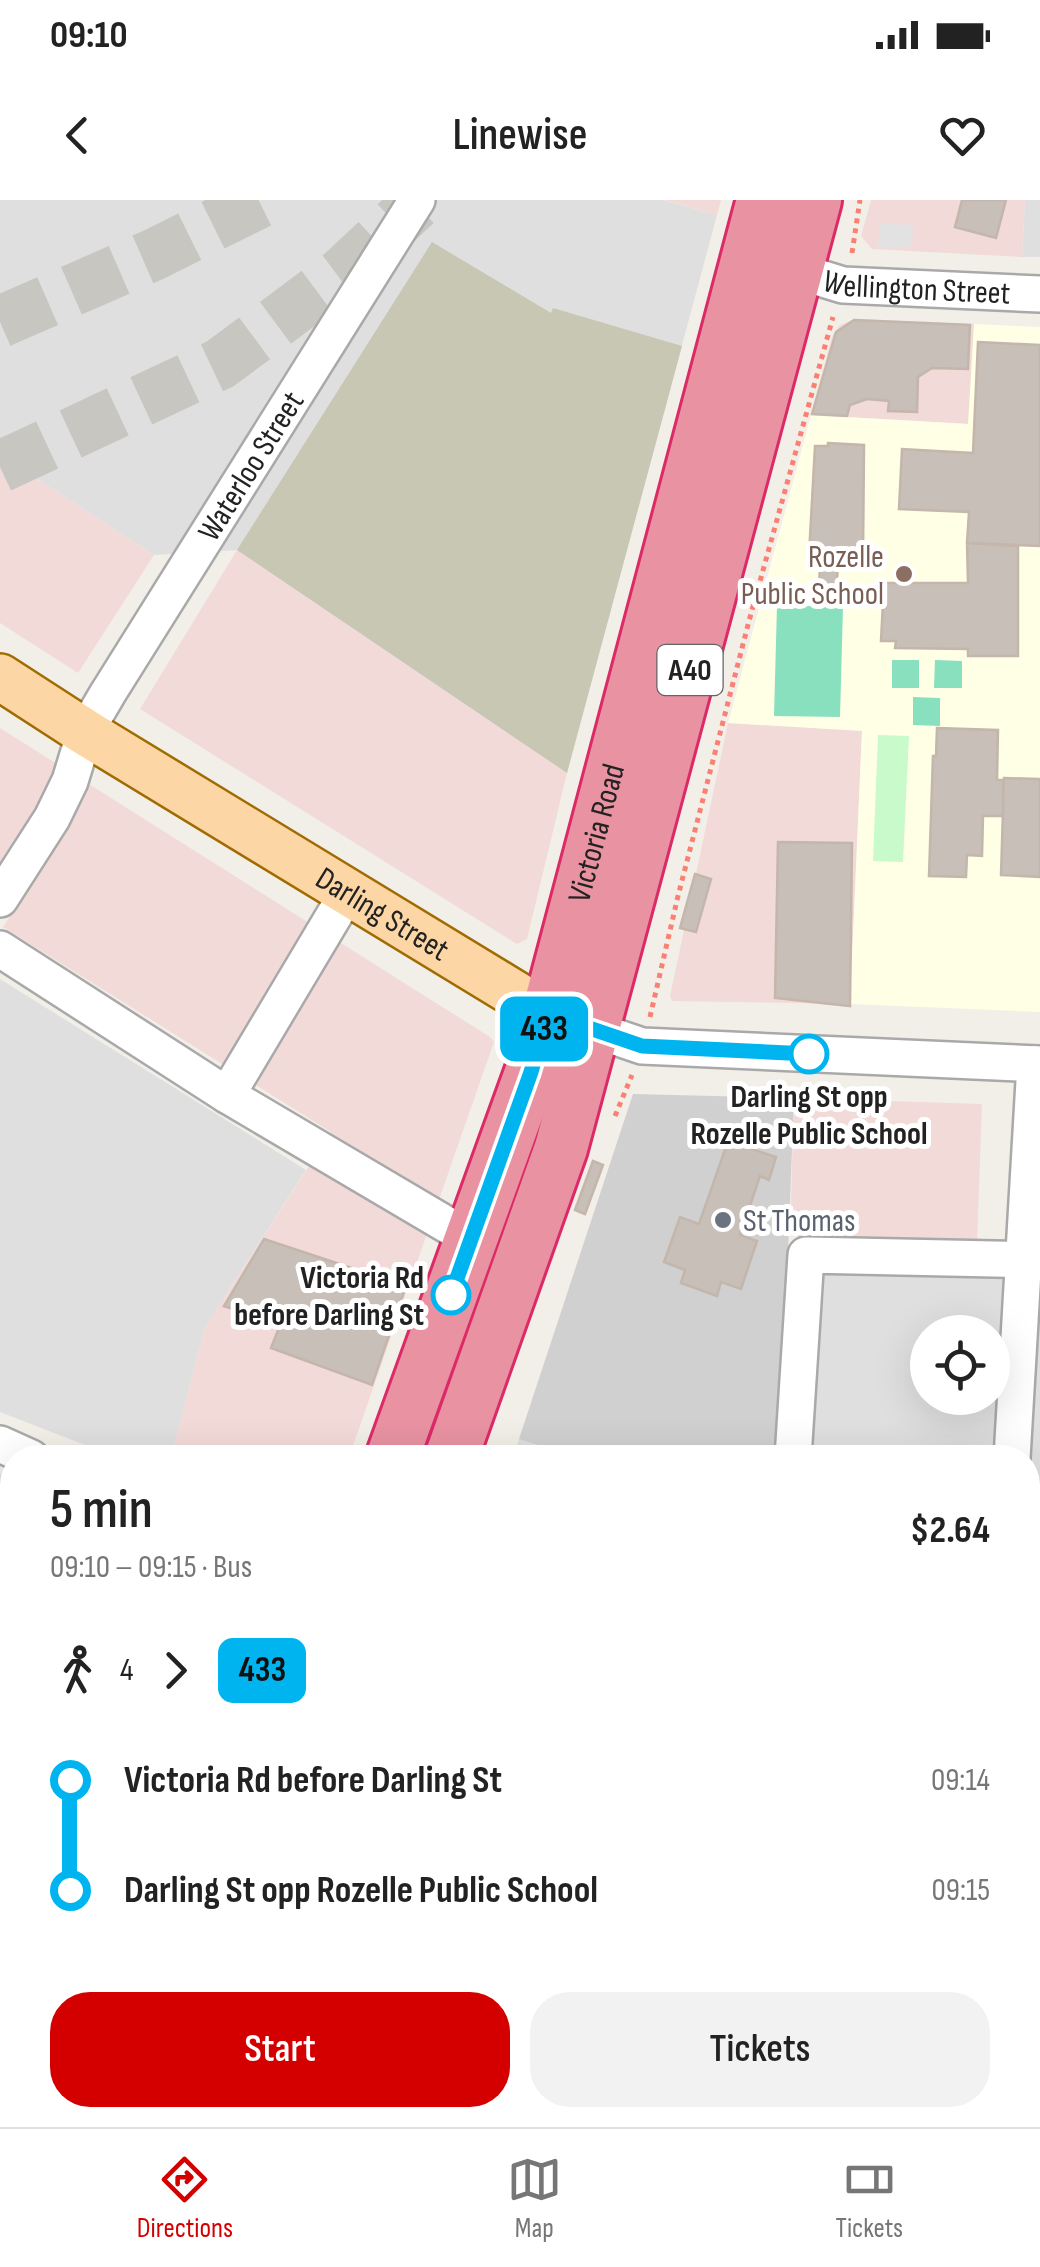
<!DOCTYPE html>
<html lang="en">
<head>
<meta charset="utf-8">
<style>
	body { margin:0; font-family:"Sofia Sans Condensed",sans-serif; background:#f2f2f2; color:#222; height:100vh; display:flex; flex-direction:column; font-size:38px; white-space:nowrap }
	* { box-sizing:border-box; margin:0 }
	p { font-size:32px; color:#767676 }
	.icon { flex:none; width:55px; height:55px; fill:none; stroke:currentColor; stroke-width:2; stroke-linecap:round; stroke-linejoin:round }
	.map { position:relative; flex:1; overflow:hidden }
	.sheet { position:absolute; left:0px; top:1245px; width:1040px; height:682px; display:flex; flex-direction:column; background:#fff; border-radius:40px 40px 0 0; box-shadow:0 10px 40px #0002 }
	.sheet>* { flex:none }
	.badge { padding:0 20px; border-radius:15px; font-size:35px; line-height:65px }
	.buttons { position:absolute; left:910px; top:1115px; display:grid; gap:20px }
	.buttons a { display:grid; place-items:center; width:100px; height:100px; border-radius:50%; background:#fff; box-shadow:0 10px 40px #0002; font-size:50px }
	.map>.badge { position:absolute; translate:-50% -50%; box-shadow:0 0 0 5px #fff }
	.legs { display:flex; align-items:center; gap:15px; height:110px; padding:0 50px; font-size:32px }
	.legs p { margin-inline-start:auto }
	.summary { display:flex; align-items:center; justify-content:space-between; height:170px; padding:0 50px }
	h1 { font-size:55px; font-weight:600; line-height:75px }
	.action { display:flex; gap:20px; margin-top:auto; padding:20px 50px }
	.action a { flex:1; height:115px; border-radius:40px; background:#d40000; color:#fff; font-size:40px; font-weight:600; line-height:115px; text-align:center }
	.action a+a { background:#f2f2f2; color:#222 }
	ul { padding:0 50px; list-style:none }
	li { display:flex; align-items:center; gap:35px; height:110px; font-size:38px }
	li i { display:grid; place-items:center; width:15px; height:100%; margin:0 12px; background:currentColor }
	li i::after { content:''; width:25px; height:25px; margin:-12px; border:8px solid; border-radius:50%; background:#fff }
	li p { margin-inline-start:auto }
	li:first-child i { background:linear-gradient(#0000 50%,currentColor 0) }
	li:last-child i { background:linear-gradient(currentColor 50%,#0000 0) }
	.status { display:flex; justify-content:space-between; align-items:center; height:70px; padding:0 50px; background:#fff; direction:ltr }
	.status svg { height:28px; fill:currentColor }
	header { display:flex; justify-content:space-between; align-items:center; height:130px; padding:0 50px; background:#fff; font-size:45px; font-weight:600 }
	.tabs { display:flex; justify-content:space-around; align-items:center; height:140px; border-top:2px solid #e0e0e0; background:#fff; font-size:28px; color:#767676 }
	.tabs a { display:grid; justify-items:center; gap:5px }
	.tabs .active { color:#d40000 }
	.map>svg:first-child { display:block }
	.residential { fill:#e0dfdf; fill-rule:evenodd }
	.commercial { fill:#f2dad9 }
	.education { fill:#ffffe5 }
	.religious { fill:#d0d0d0 }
	.construction { fill:#c7c7b4 }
	.park { fill:#c8facc }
	.pitch { fill:#88e0be }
	.parking { fill:#e2e2e2 }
	.building { fill:#c7bfb8; stroke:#c4b6ab; stroke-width:2.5 }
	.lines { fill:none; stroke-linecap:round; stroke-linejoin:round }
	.highway-tunnel { stroke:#c8c6c1; stroke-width:52; stroke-dasharray:52 26; stroke-linecap:butt }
	.minor-casing { stroke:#a9a9a9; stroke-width:40 }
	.major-casing { stroke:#a06b00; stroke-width:50 }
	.highway-casing { stroke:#dc2a67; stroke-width:58 }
	.path { stroke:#fa8072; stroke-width:5; stroke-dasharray:5 5; stroke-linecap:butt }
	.minor { stroke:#fff; stroke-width:35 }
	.major { stroke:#fcd6a4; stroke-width:45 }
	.highway { stroke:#e892a2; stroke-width:52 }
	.line-1-casing { stroke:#fff; stroke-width:22 }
	.line-1 { stroke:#00b5ef; stroke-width:15 }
	.education-dot { fill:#8d6e63; stroke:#fff; stroke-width:4 }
	.stop-1-dot { fill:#fff; stroke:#00b5ef; stroke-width:5 }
	.worship-dot { fill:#6b7280; stroke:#fff; stroke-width:4 }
	.labels { text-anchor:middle; stroke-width:10; stroke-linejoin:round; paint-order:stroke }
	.shield { fill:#fff; stroke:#646464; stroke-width:2.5 }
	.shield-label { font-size:30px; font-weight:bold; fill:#222 }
	.street-label { font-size:32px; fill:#222; stroke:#fff }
	.education-label { font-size:32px; fill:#785e54; stroke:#fff; text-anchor:end }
	.stop-label { font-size:32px; font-weight:bold; fill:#222; stroke:#fff }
	.worship-label { font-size:32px; fill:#5b616d; stroke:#fff; text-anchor:start }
</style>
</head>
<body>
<div class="status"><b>09:10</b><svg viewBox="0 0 49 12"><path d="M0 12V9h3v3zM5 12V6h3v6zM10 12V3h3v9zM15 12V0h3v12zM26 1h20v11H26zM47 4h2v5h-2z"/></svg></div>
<header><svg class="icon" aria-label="back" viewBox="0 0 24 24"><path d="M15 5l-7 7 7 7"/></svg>Linewise<svg class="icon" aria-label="heart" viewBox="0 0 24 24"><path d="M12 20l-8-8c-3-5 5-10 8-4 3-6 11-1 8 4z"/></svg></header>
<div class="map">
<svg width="1040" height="1927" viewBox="0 0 1040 1927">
	<rect width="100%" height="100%" fill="#f2efe9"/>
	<path class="residential" d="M0 0H663L717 15 567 573 237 350 154 355 0 255Z
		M1025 0H1040V57H1022Z
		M0 779 306 970 205 1127 171 1257H116L0 1212Z
		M835 1066 1040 1077V1927H292L296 1915H1028V1258L813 1257 822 1074ZM928 1132H992V1198H928Z
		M519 1239 570 1256 513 1258Z
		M0 1274 12 1278V1443L0 1439Z
		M0 1474 12 1478V1773L0 1765Z
		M0 1846 12 1854V1915H108L113 1918 109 1927H0Z"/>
	<path class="commercial" d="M664 0H721L717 15Z
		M871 0H1025L1022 57 872 49 861 36Z
		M856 119 974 124 969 224 811 215 832 136 840 125Z
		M0 255 154 355 78 473 0 423Z
		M237 350 567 573 527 739 517 744 140 509Z
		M728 523 862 530 850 804 672 801 670 796Z
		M0 528 490 837 494 842 349 1257H171L205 1127 331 932 3 727 27 690 0 673Z
		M794 898 982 904 977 1043 790 1036Z"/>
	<path class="education" d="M974 124 1040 127V812L850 804 862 531 728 523 811 215 968 224Z"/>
	<path class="religious" d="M633 894 794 898 780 1257H573L519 1239Z"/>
	<path class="construction" d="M432 42 551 113 553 108 682 146 567 573 237 350Z"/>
	<path class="park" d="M878 535 909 536 903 662 873 661Z"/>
	<path class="pitch" d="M777 405 843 407 840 517 774 516Z
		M892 460H919V488H892Z
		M935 460 962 461V488H934Z
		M913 497 940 498V526L913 525Z"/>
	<path class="parking" d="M881 23 914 25 910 48 877 47Z"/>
	<path class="building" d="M962 0H1006L996 38 955 27Z
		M854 120 970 125 968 169 932 168 918 177 917 212 888 211 889 201 867 199 850 205 847 216 812 214 836 132Z
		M978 142 1040 145V346L967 343 969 312 899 309 902 249 973 253Z
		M828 243 864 245 863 358 838 356 837 385 819 384 820 369H811L812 356 809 355 815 246H828Z
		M967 343 1018 346V456H968V449L895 448 896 441H881L884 383H968Z
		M937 528 998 530 997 580H1003V616H983L982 656 967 655 966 677 929 676 933 556H936Z
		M1004 578 1040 579V677L1001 675Z
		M778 642 852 643 850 806 775 798Z
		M695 674 711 679 696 732 680 728Z
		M728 941 776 957 769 980 760 976 740 1035 757 1041 741 1089 721 1082 717 1096 681 1083 685 1070 664 1062 680 1017 699 1024Z
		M593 961 603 965 585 1014 575 1010Z
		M264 1039 406 1086 372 1185 271 1148 280 1125 224 1106Z"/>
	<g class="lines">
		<path class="highway-tunnel" d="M0 122 153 55 264 0
			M0 267 220 164 341 74 416 4"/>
		<g class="minor-casing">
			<g id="minor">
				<path id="s1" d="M797 71 843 85 1040 94"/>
				<path id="s2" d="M0 699 52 618 70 581 85 532 108 493 417 0"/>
				<path d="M0 749 227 895 471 1039"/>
				<path d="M595 830 642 846 1040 864"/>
				<path d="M227 895 348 692"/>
				<path d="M0 1244 31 1258"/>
				<path d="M793 1258 806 1055 1040 1060"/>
				<path d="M1012 1258 1035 864"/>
				<path d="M1028 1388 1040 1389"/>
				<path d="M0 1459 12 1463"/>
				<path d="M0 1807 12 1814"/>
				<path d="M539 1915 827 1927"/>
				<path d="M856 1927 857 1915"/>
			</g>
		</g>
		<g class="major-casing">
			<g id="major">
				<path id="s3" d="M0 477 85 532 548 814"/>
			</g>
		</g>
		<g class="highway-casing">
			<g id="highway">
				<path id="s4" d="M392 1258 536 859 763 0"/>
				<path d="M451 1258 561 948 815 0"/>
				<path d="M152 1927 156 1915"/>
				<path d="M213 1927 217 1915"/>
			</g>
		</g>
		<path class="path" d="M852 53 860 0
			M650 817 678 696 749 421 833 117
			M615 916 632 875
			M274 1927 276 1915"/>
		<use href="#minor" class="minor"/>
		<use href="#major" class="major"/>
		<use href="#highway" class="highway"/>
	</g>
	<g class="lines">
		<g class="line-1-casing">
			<path id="line-1" d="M451 1095 531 872 548 814 642 846 809 854"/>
		</g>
		<use href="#line-1" class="line-1"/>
	</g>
	<circle class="education-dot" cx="904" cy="374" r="10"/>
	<g class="stop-1-dot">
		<circle cx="809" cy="854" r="18"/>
		<circle cx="451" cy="1095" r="18"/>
	</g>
	<circle class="worship-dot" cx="723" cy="1020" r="10"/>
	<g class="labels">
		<rect class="shield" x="657.5" y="445" width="65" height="50" rx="8"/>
		<g class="shield-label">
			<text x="690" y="480">A40</text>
		</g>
		<g class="street-label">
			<text dy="11" stroke="none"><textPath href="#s1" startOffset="122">Wellington Street</textPath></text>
			<text dy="11" stroke="none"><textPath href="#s2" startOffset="502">Waterloo Street</textPath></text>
			<text dy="11" stroke="none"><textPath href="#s4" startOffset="658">Victoria Road</textPath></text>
			<text dy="11" stroke="none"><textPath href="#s3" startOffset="450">Darling Street</textPath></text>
		</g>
		<g class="education-label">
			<text x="884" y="367">Rozelle<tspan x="884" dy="37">Public School</tspan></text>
		</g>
		<g class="stop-label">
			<text x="809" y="907">Darling St opp<tspan x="809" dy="37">Rozelle Public School</tspan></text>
			<text x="424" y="1088" text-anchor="end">Victoria Rd<tspan x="424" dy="37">before Darling St</tspan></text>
		</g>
		<g class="worship-label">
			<text x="743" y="1031">St Thomas</text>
		</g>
	</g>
</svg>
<div class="buttons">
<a><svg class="icon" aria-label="locate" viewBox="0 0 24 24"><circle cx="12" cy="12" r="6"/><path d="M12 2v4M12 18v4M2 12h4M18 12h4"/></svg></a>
</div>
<b class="badge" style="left:544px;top:829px;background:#00b5ef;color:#111">433</b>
<section class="sheet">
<div class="summary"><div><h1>5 min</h1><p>09:10 – 09:15 · Bus</p></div><b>$2.64</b></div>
<div class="legs"><svg class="icon" aria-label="walk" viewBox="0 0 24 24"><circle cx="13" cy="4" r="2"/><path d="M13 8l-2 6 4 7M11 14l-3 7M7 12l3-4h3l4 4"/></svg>4<svg class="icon" aria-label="forward" viewBox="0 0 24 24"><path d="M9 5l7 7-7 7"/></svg><b class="badge" style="background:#00b5ef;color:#111">433</b></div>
<ul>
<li><i style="color:#00b5ef"></i><b>Victoria Rd before Darling St</b><p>09:14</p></li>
<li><i style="color:#00b5ef"></i><b>Darling St opp Rozelle Public School</b><p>09:15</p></li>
</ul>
<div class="action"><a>Start</a><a>Tickets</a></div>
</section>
</div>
<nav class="tabs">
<a class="active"><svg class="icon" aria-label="directions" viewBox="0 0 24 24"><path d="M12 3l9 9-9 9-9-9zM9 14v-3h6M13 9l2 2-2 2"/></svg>Directions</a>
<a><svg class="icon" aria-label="map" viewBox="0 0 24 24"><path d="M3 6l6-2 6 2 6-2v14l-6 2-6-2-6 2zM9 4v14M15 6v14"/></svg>Map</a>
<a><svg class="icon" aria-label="tickets" viewBox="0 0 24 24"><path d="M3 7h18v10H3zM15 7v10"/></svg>Tickets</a>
</nav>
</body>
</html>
